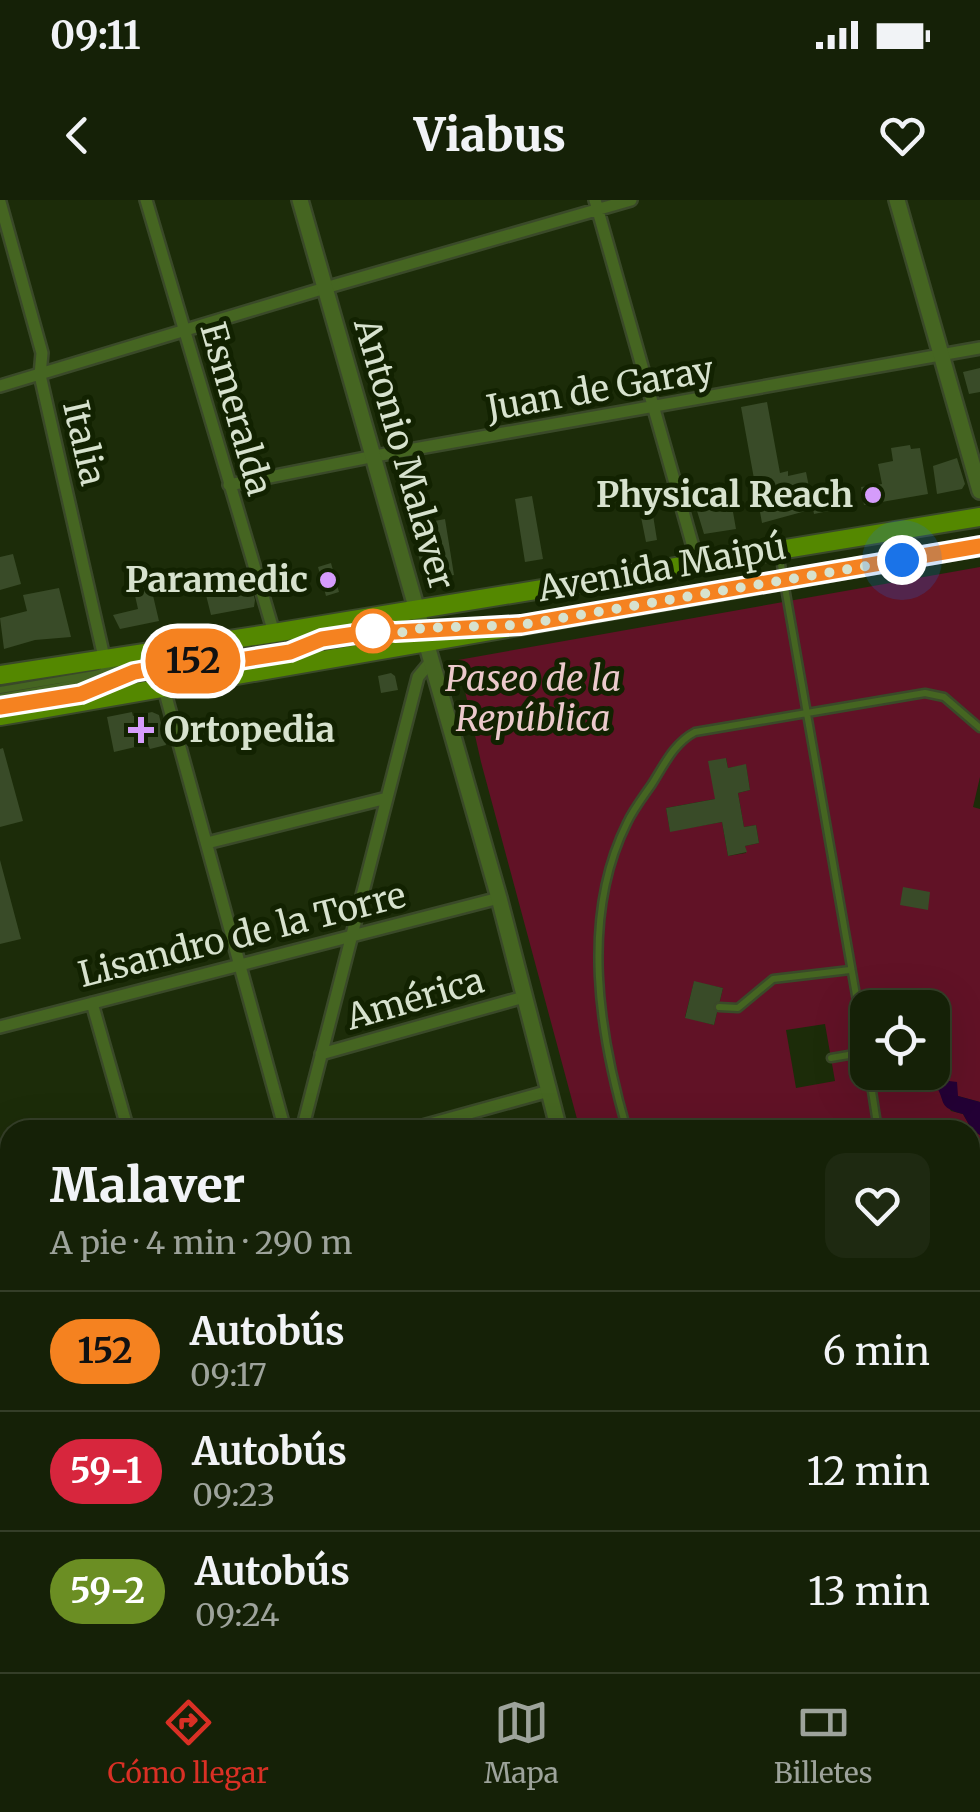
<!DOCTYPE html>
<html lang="es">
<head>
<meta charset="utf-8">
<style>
	body { margin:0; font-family:Merriweather,serif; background:#1e2911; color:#f1f3f6; height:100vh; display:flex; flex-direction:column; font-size:38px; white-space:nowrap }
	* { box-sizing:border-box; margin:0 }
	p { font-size:32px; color:#9da39b }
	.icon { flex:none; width:55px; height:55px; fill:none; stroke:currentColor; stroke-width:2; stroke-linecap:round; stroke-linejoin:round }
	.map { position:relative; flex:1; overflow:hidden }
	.details { position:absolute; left:0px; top:920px; width:980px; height:552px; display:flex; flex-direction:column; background:#152107; border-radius:30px 30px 0 0; box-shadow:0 10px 40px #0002,0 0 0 2px #343e28 }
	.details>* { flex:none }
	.badge { padding:0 20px; border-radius:32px; font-size:35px; line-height:65px }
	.controls { position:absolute; left:850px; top:790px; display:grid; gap:20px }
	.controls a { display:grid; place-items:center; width:100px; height:100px; border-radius:20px; background:#152107; box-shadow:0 10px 40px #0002,0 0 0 2px #343e28; font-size:50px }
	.you { position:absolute; width:50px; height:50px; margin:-25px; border:8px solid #fff; border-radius:50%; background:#1a73e8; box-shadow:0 0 0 15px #1a73e833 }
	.map>.badge { position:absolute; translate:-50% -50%; box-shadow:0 0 0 5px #fff }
	.round { display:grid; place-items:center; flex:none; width:105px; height:105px; border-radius:20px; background:#1e2911 }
	.headline { display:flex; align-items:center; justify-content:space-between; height:170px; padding:0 50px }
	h1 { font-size:48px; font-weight:800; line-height:75px }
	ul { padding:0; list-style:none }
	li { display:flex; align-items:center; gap:30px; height:120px; padding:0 50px; border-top:2px solid #343e28 }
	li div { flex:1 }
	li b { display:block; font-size:38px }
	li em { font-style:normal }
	li .badge { min-width:110px; font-weight:700; text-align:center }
	.status { display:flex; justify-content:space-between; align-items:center; height:70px; padding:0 50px; background:#152107; direction:ltr }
	.status svg { height:28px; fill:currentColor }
	header { display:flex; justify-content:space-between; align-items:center; height:130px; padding:0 50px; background:#152107; font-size:45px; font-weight:800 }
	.tab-bar { display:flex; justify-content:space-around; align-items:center; height:140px; border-top:2px solid #343e28; background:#152107; font-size:28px; color:#9da39b }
	.tab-bar a { display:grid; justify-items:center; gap:5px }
	.tab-bar .current { color:#d93025 }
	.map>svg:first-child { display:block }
	.green { fill:#611226; fill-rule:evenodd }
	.water { fill:#240036 }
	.building { fill:#394b28 }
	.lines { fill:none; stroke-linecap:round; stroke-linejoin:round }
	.service-casing { stroke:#3a4929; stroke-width:11 }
	.minor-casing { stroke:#3a4929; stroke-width:16 }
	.tertiary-casing { stroke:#3a4929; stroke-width:20 }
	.secondary-casing { stroke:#3a4929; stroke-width:22 }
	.service { stroke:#456521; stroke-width:6 }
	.minor { stroke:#456521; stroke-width:11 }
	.tertiary { stroke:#456521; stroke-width:15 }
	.secondary { stroke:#548800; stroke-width:18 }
	.line-casing { stroke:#fff; stroke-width:22 }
	.line { stroke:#f58220; stroke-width:15 }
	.walk { stroke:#d7e2ce; stroke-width:10; stroke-dasharray:0 18 }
	.poi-dot { fill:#d59cfb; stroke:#122201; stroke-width:4 }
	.stop-dot { fill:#fff; stroke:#f58220; stroke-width:5 }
	.labels { text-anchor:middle; stroke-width:10; stroke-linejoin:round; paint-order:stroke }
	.street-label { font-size:35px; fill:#d7e2ce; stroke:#122201 }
	.poi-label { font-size:35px; font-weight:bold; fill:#d7e2ce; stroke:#122201; text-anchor:end }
	.park-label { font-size:35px; font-style:italic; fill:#ecc9cc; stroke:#122201 }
</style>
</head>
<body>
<div class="status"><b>09:11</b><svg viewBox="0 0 49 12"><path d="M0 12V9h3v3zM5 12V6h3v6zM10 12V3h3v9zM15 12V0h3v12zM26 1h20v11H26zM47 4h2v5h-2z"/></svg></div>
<header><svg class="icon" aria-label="back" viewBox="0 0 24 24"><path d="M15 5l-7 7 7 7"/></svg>Viabus<svg class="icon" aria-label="heart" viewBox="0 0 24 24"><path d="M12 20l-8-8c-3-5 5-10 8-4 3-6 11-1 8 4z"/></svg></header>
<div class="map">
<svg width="980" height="1472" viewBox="0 0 980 1472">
	<rect width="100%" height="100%" fill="#1c2c09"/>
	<path class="green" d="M980 367V577L973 607 980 609V902L958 896 933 859 932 808H868V872L923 873 937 886 951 911 963 914 972 930 980 935V1232L970 1211V930H580L481 562 458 460ZM726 558 728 568 746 565 750 590 738 593 744 627 756 625 759 643 745 646 746 653 728 656 722 622 670 631 666 608 715 599ZM694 782 723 788 714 825 685 817ZM825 824 835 881 796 888 786 830Z
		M980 1254V1472H892L895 1463 970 1462V1269Z
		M854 1462 866 1468 865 1472H725L723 1463Z"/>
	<path class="water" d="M933 859 946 870 949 881 957 882 958 896 980 902V935L972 930 963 914C936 907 947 901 935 885 932 880 927 877 923 873L932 872Z"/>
	<path class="building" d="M980 168V192L969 194 963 172Z
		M767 202 780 273 788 271V276L806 272 810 292 824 290 823 284 828 283 833 310 814 314 813 309 762 323 741 207Z
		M910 245 911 249 920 248 928 294 864 305 861 287 882 284 878 264 893 261 891 248Z
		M957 258 965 284 962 289 937 294 933 266Z
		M532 296 543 359 525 362 515 299Z
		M722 296 727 312H733L736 329 704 334 694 301Z
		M653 315 657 340 646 342 641 317Z
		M445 319 454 375 426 380 411 332 431 328 430 322Z
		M13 354 21 384 0 390V357Z
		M331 363 339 392 326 396 318 367Z
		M147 370 159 421 120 429 113 415 138 409 130 373Z
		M215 372 218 385 249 378 255 400 254 407 211 415 201 375Z
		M59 388 71 437 35 440 4 449 0 418 27 411 23 395Z
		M391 473 395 476 398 490 381 493 378 476Z
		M132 512 133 516 152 512 159 515 166 545 150 549 148 544 114 552 107 517Z
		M3 548 23 621 0 627V549Z
		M726 558 728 568 746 564 750 590 738 593 744 627 756 625 759 643 745 646 747 652 728 656 722 622 670 632 666 608 715 599 708 561Z
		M0 660 21 739 0 744Z
		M903 687 930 692 928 710 900 705Z
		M694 781 723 788 714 825 685 818Z
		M849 1462H895L892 1472H865L866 1468Z"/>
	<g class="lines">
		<g class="service-casing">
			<path id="service" d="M779 353 868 864
				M129 478 375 438 395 432 472 427
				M0 490 95 474 131 463
				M80 494 135 472 383 429 395 432
				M0 497 78 483 89 477
				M719 807 738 808 773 779 850 770
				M831 858 866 852
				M869 872 878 930
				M627 930C599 834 580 717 627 623 633 610 643 597 652 584 664 565 674 543 695 532L925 493 944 497 980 528
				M970 1205 980 1193
				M970 1258 980 1263
				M970 1432 977 1472
				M801 1472 804 1462
				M904 1472 913 1464H919L924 1470"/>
		</g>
		<g class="minor-casing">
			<path id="minor" d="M146 0 274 433
				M595 0 697 361
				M0 2 42 153 40 175 113 497
				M0 186 325 88 631 0
				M229 285 375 256 980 148
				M164 489 285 930
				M207 643 387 598
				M92 803 128 930
				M0 827 499 698
				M321 854 524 797
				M302 930 418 477 432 460
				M408 930 549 891
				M0 1251 10 1248
				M279 1462 281 1472
				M430 1462 433 1472
				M0 1464 10 1461
				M306 1472 340 1462"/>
		</g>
		<g class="tertiary-casing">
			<path id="tertiary" d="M300 0 499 698 559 930
				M897 0 980 291
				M0 1035 10 1070
				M119 1462 122 1472
				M707 1462 709 1472"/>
		</g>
		<g class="secondary-casing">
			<path id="secondary" d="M0 475 274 433 980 317
				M0 516C327 462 653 402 980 346"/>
		</g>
		<use href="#service" class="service"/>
		<use href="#minor" class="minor"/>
		<use href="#tertiary" class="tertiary"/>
		<use href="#secondary" class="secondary"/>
	</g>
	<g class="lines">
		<g class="line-casing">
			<path id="line" d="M0 507 81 494 134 472 200 460 227 462 290 452 322 439 382 430 395 432 521 425 980 346"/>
		</g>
		<use href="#line" class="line"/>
		<path class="walk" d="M373 431 374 438 423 428 521 425 902 360"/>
	</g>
	<g class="poi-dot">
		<circle cx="873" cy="295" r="10"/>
		<circle cx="328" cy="380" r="10"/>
		<path d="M136 515h10v10h10v10h-10v10h-10v-10h-10v-10h10z"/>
	</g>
	<circle class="stop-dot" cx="373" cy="431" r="20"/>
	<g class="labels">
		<g class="street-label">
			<text transform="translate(600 189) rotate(-10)" y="12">Juan de Garay</text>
			<text transform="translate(236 209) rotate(74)" y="12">Esmeralda</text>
			<text transform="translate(84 243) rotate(77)" y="12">Italia</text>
			<text transform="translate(404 254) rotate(74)" y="12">Antonio Malaver</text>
			<text transform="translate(662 368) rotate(-10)" y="12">Avenida Maipú</text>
			<text transform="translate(242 735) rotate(-14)" y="12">Lisandro de la Torre</text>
			<text transform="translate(415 799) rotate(-16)" y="12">América</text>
		</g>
		<g class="poi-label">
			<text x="853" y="307">Physical Reach</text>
			<text x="308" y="392">Paramedic</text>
			<text x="164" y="542" text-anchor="start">Ortopedia</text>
		</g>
		<g class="park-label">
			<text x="533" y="491">Paseo de la<tspan x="533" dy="40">República</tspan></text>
		</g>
	</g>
</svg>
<div class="controls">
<a><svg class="icon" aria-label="locate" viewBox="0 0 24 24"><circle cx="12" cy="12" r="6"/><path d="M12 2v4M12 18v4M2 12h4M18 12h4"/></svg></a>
</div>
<div class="you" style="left:902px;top:360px"></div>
<b class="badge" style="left:193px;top:461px;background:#f58220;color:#111">152</b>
<section class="details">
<div class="headline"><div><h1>Malaver</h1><p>A pie · 4 min · 290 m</p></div><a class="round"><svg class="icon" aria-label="heart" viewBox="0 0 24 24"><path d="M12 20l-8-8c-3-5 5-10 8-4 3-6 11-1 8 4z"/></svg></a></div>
<ul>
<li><span class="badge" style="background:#f58220;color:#111">152</span><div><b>Autobús</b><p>09:17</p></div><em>6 min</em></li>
<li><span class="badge" style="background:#d7263d;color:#fff">59-1</span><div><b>Autobús</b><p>09:23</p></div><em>12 min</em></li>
<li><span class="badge" style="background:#6b8e23;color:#fff">59-2</span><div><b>Autobús</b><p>09:24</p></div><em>13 min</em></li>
</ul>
</section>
</div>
<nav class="tab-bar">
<a class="current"><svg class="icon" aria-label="directions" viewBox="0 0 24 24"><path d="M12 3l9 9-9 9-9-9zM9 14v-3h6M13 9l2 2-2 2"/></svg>Cómo llegar</a>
<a><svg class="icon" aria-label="map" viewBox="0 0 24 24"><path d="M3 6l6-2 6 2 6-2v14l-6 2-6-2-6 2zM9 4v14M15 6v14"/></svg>Mapa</a>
<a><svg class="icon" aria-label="tickets" viewBox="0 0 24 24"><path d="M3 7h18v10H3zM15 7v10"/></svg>Billetes</a>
</nav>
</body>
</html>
